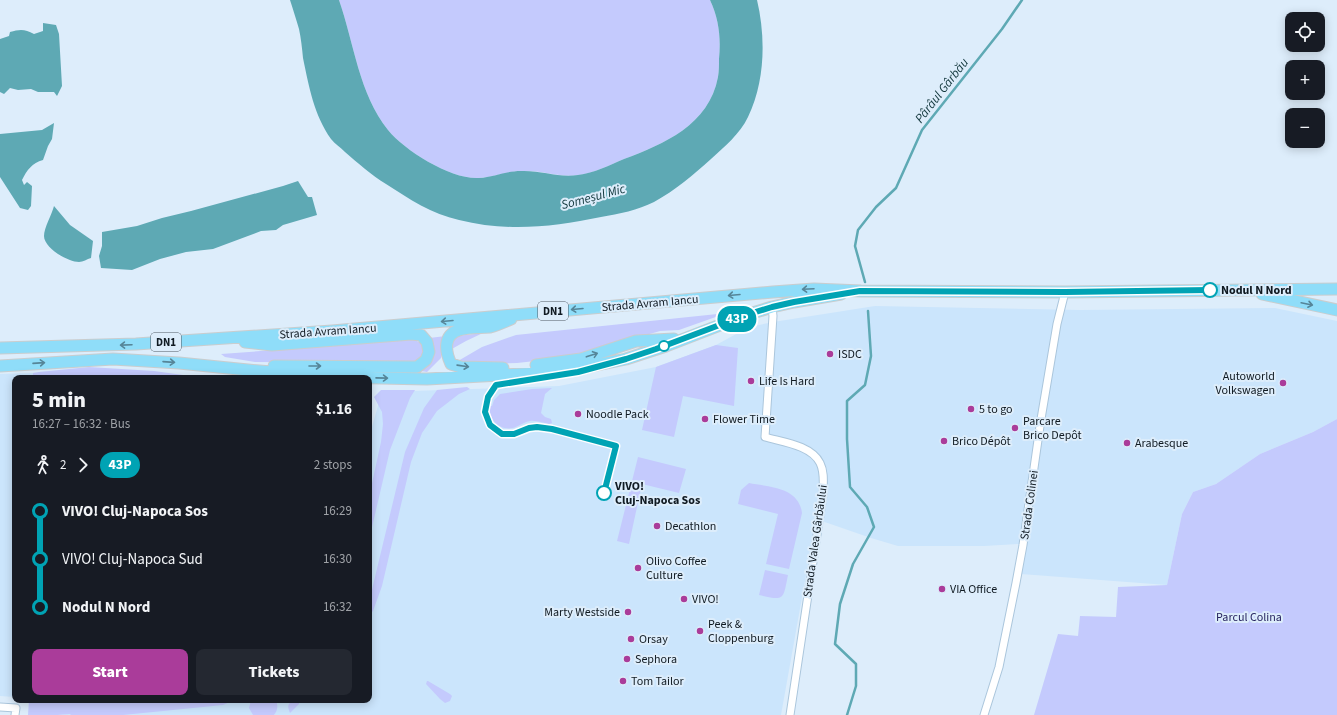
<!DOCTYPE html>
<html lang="en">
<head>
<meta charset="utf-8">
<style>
	body { margin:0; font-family:"Source Sans 3",sans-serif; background:#242831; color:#f1f3f6; height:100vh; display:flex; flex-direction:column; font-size:15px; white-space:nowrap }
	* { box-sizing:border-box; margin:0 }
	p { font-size:13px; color:#9ea1a6 }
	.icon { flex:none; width:22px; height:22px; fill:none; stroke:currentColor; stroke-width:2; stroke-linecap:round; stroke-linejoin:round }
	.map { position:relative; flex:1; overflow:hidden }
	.drawer { position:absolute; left:12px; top:375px; width:360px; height:328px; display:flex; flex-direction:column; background:#171b24; border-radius:8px; box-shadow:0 2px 10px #0003 }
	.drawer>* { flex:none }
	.badge { padding:0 8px; border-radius:13px; font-size:14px; line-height:26px }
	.fabs { position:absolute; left:1285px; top:12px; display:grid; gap:8px }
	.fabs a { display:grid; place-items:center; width:40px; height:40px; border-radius:8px; background:#171b24; box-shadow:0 2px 10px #0003; font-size:20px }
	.map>.badge { position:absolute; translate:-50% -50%; box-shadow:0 0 0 2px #fff }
	.legs { display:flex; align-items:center; gap:6px; height:44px; padding:0 20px; font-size:13px }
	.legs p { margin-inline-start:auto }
	.headline { display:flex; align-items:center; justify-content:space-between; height:68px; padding:0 20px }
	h1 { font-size:22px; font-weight:800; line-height:30px }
	.action { display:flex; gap:8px; margin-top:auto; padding:8px 20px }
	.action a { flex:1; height:46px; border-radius:8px; background:#aa3c9a; color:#fff; font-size:16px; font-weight:800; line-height:46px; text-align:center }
	.action a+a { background:#242831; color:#f1f3f6 }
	ul { padding:0 20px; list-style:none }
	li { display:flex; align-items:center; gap:14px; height:48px; font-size:15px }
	li i { display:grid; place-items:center; width:6px; height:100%; margin:0 5px; background:currentColor }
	li i::after { content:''; width:10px; height:10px; margin:-5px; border:3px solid; border-radius:50%; background:#171b24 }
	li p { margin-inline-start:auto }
	li:first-child i { background:linear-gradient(#0000 50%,currentColor 0) }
	li:last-child i { background:linear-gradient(currentColor 50%,#0000 0) }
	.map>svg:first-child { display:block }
	.built { fill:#cbe5fc }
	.green { fill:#c4cafd }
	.water { fill:#5ea9b4 }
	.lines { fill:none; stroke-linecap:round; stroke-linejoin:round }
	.stream { stroke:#5ea9b4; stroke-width:2.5 }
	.street-casing { stroke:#abc6dc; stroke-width:9 }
	.primary-casing { stroke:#cacdce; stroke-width:13 }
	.street { stroke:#fff; stroke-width:7 }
	.primary { stroke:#8fddf9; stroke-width:11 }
	.oneway { stroke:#568598 }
	.line-1-casing { stroke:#fff; stroke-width:9 }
	.line-1 { stroke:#00a3b4; stroke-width:6 }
	.stop-1-dot { fill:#fff; stroke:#00a3b4; stroke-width:2 }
	.poi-dot { fill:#aa3c9a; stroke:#ddedfb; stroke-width:1.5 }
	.labels { text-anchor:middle; stroke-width:4; stroke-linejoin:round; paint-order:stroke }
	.shield { fill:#ddedfb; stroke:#4e5963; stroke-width:1 }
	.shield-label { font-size:11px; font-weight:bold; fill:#101a22 }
	.stop-label { font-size:12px; font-weight:bold; fill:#101a22; stroke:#ddedfb; text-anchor:start }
	.street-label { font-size:12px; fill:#101a22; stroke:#ddedfb }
	.poi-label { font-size:12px; fill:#101a22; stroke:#ddedfb; text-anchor:start }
	.park-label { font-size:12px; fill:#231f5c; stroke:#ddedfb }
	.water-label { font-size:13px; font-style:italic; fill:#11363b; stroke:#ddedfb }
</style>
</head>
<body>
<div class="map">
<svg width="1337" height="715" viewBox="0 0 1337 715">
	<rect width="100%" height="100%" fill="#ddedfb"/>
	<path class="built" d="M875 306 1081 310 1275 308 1337 321V419L1313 432 1260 454 1216 484 1193 492 1182 514 1167 585 1021 574 1022 562 1018 544 984 546H898L871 538 816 519 781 715H58L190 700H369V437L382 392 559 386 656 367 716 345 749 327 773 322Z
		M33 373 34 378H15V697L0 696V374Z"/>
	<path class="green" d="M339 0H710C719 19 721 38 719 59 719 65 719 71 718 77 709 125 664 144 624 159 610 165 594 173 579 175 560 178 543 170 524 171 509 171 494 177 479 178 452 180 405 151 388 130 359 94 354 43 339 0Z
		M727 313 679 330 660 331 571 357 517 363 463 364 458 361 482 347 516 335Z
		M483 333 466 341 450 350 449 344 456 336Z
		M446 336 443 344 441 358 427 372 421 371 429 338Z
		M408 340H414L422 343C425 354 423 357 414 363L255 362 225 357 221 354Z
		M716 345 738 348 734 406 683 396 674 437 642 430 656 367Z
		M89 367 154 371 205 378H33V373L39 372Z
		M467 387 470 389 459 394 437 411 422 433 411 462 382 586 373 611 369 615V602L405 452 424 408 437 390Z
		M552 388 545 394 541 413 545 417 551 419 552 423 549 424C543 423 536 420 530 421 524 422 519 426 513 428 499 431 488 419 490 406H492L494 400 500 394 532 389Z
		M381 390H415L410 398 390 450 369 540V497L381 442 383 424 382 412 374 397Z
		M1337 419V715H1034L1058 634 1078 636 1080 616 1116 617 1118 587 1167 585 1182 514 1193 492 1216 484 1260 454 1313 432Z
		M638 457 686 469 679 493 642 484 629 544 617 541Z
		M749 483C769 487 799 487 802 513L789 569 766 564 778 514 738 504 741 490Z
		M765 570 788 575C783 600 785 601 759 595Z
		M427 681H428L450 694 452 696 450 701 445 703 440 699 426 684Z
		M29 700H234L223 705 123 715H71L70 714 58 715H28Z
		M251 700H276C278 705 278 710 274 715H253L249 708Z
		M291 702 299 703V704L290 713C288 708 287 705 291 702Z"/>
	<path class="water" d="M290 0H339C354 43 359 94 388 130 405 151 452 180 479 178 495 177 508 170 524 171 543 171 560 178 578 175 594 173 610 165 624 159 664 144 709 125 718 77 719 71 719 65 719 59 721 38 719 19 710 0H757C766 38 765 82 748 117 740 134 724 147 711 159 693 175 676 190 654 202 638 210 619 214 601 217 553 227 507 232 459 220 432 214 409 199 386 184 371 175 358 163 345 152 340 147 335 144 331 139 314 115 309 87 303 58 302 48 301 38 299 29 296 19 293 9 290 0Z
		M43 23 56 25 59 34 62 86 57 96 54 92H38L31 89 18 90 10 88 4 94 0 92V39L9 36 10 32C20 29 25 29 34 34L43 31Z
		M54 123 52 139 48 146 43 160C32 163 27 170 22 180L24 185 27 182 32 186 31 206 28 210 20 208 0 177V134L42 130Z
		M298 181 308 197H312L317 215 283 225 276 230 261 231 213 249 186 252 160 259 132 270 101 268 99 256 102 246V232L137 226 162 218 191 211 283 186Z
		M54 206 70 225 93 241 91 258C87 259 83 262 79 262 68 262 44 248 44 236 44 228 52 214 54 206Z"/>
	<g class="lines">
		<path class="stream" d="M865 282 855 246 858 230 876 207 896 188 922 130 1002 29 1022 0
			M847 715 856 686V664L835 644 840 604 853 564 874 527 867 507 850 487 847 439V401L865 385 871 356 868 311"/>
		<g class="street-casing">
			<path id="street" d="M772 307 773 316 765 437C782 442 811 445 820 463 825 473 823 484 823 495L790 715
				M0 707 16 708 15 715
				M984 715 999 667 1016 583 1023 545 1041 419 1057 324 1065 292"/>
		</g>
		<g class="primary-casing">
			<path id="primary" d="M1262 294 1337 310
				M245 342 272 345 411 334 421 335 427 342 429 352 426 360 417 367 274 366
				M0 348 136 344 332 331 773 292 814 289 861 291 1065 292 1337 289
				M536 365 581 359 636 341 674 339
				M0 366 113 359 179 363 248 370 333 377 427 379 540 373 582 368 626 359 666 346 746 315 772 307 794 302 841 294
				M503 368 461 367 451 364C445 351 443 335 459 330 469 327 480 328 490 327 497 325 504 322 511 319"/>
		</g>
		<use href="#street" class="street"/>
		<use href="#primary" class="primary"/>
	</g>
	<defs><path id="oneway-shaft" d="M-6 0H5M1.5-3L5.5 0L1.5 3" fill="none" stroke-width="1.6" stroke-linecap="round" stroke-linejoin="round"/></defs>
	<g class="oneway">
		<use href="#oneway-shaft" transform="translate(808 289) rotate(177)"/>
		<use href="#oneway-shaft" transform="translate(734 295) rotate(175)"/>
		<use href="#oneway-shaft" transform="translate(1307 304) rotate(12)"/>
		<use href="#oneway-shaft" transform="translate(577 309) rotate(175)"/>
		<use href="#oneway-shaft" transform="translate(447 321) rotate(175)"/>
		<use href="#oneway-shaft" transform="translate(126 345) rotate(178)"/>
		<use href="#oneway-shaft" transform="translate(592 355) rotate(-18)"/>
		<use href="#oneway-shaft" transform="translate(169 362) rotate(4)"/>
		<use href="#oneway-shaft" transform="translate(39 363) rotate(-4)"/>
		<use href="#oneway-shaft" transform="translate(315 366)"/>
		<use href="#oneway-shaft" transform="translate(463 366) rotate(8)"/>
		<use href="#oneway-shaft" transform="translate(382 378) rotate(1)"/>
	</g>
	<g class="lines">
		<g class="line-1-casing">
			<path id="line-1" d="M604 493 616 446 552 429 537 427 529 428 514 434H502L490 425 485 412 488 397 496 385 578 372 626 359 656 349 746 315 772 307 794 302 860 291 1065 292 1210 290"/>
		</g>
		<use href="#line-1" class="line-1"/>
	</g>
	<g class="stop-1-dot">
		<circle cx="1210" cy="290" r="7"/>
		<circle cx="664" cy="346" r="5"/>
		<circle cx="604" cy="493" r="7"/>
	</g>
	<g class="poi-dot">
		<circle cx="830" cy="354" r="4"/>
		<circle cx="751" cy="381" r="4"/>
		<circle cx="1283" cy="383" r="4"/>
		<circle cx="971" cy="409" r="4"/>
		<circle cx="578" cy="414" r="4"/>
		<circle cx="705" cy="419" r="4"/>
		<circle cx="1015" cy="428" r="4"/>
		<circle cx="944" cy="441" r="4"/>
		<circle cx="1127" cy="443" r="4"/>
		<circle cx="657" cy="526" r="4"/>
		<circle cx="638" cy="568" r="4"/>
		<circle cx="942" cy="589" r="4"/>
		<circle cx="684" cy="599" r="4"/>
		<circle cx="628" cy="612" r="4"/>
		<circle cx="700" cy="631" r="4"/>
		<circle cx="631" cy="639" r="4"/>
		<circle cx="627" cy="659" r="4"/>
		<circle cx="623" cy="681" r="4"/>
	</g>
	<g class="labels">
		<g class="shield">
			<rect x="538" y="302" width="30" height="18" rx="3"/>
			<rect x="151" y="333" width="30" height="18" rx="3"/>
		</g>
		<g class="shield-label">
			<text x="553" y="315">DN1</text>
			<text x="166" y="346">DN1</text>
		</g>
		<g class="stop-label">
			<text x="1221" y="294">Nodul N Nord</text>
			<text x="615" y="490">VIVO!<tspan x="615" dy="14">Cluj-Napoca Sos</tspan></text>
		</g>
		<g class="street-label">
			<text transform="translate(650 303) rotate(-5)" y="4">Strada Avram Iancu</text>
			<text transform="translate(328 331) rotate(-4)" y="4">Strada Avram Iancu</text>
			<text transform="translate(1029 505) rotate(-82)" y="4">Strada Colinei</text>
			<text transform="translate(815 541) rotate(-82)" y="4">Strada Valea Gârbăului</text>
		</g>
		<g class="poi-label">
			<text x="838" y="358">ISDC</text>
			<text x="1275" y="380" text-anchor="end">Autoworld<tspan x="1275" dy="14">Volkswagen</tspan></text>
			<text x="759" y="385">Life Is Hard</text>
			<text x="979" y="413">5 to go</text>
			<text x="586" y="418">Noodle Pack</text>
			<text x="713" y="423">Flower Time</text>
			<text x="1023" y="425">Parcare<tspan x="1023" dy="14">Brico Depôt</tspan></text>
			<text x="952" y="445">Brico Dépôt</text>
			<text x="1135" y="447">Arabesque</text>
			<text x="665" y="530">Decathlon</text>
			<text x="646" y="565">Olivo Coffee<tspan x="646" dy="14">Culture</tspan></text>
			<text x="950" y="593">VIA Office</text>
			<text x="692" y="603">VIVO!</text>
			<text x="620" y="616" text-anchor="end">Marty Westside</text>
			<text x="708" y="628">Peek &amp;<tspan x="708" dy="14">Cloppenburg</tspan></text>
			<text x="639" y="643">Orsay</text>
			<text x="635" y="663">Sephora</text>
			<text x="631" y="685">Tom Tailor</text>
		</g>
		<g class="park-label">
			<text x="1249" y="621">Parcul Colina</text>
		</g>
		<g class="water-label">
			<text transform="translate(941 90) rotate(-52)" y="5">Pârâul Gârbău</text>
			<text transform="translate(593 196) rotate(-15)" y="5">Someșul Mic</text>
		</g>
	</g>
</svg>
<div class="fabs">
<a><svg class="icon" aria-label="locate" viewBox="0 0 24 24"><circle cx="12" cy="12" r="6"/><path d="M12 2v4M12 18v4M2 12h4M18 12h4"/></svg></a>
<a>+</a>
<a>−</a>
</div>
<b class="badge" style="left:737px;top:319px;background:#00a3b4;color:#fff">43P</b>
<section class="drawer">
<div class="headline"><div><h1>5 min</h1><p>16:27 – 16:32 · Bus</p></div><b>$1.16</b></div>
<div class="legs"><svg class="icon" aria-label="walk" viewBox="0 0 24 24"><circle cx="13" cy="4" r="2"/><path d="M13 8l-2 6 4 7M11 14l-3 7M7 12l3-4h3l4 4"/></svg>2<svg class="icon" aria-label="forward" viewBox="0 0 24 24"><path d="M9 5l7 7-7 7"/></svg><b class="badge" style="background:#00a3b4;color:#fff">43P</b><p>2 stops</p></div>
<ul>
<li><i style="color:#00a3b4"></i><b>VIVO! Cluj-Napoca Sos</b><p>16:29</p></li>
<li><i style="color:#00a3b4"></i><span>VIVO! Cluj-Napoca Sud</span><p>16:30</p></li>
<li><i style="color:#00a3b4"></i><b>Nodul N Nord</b><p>16:32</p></li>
</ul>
<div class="action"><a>Start</a><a>Tickets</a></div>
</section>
</div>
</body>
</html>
